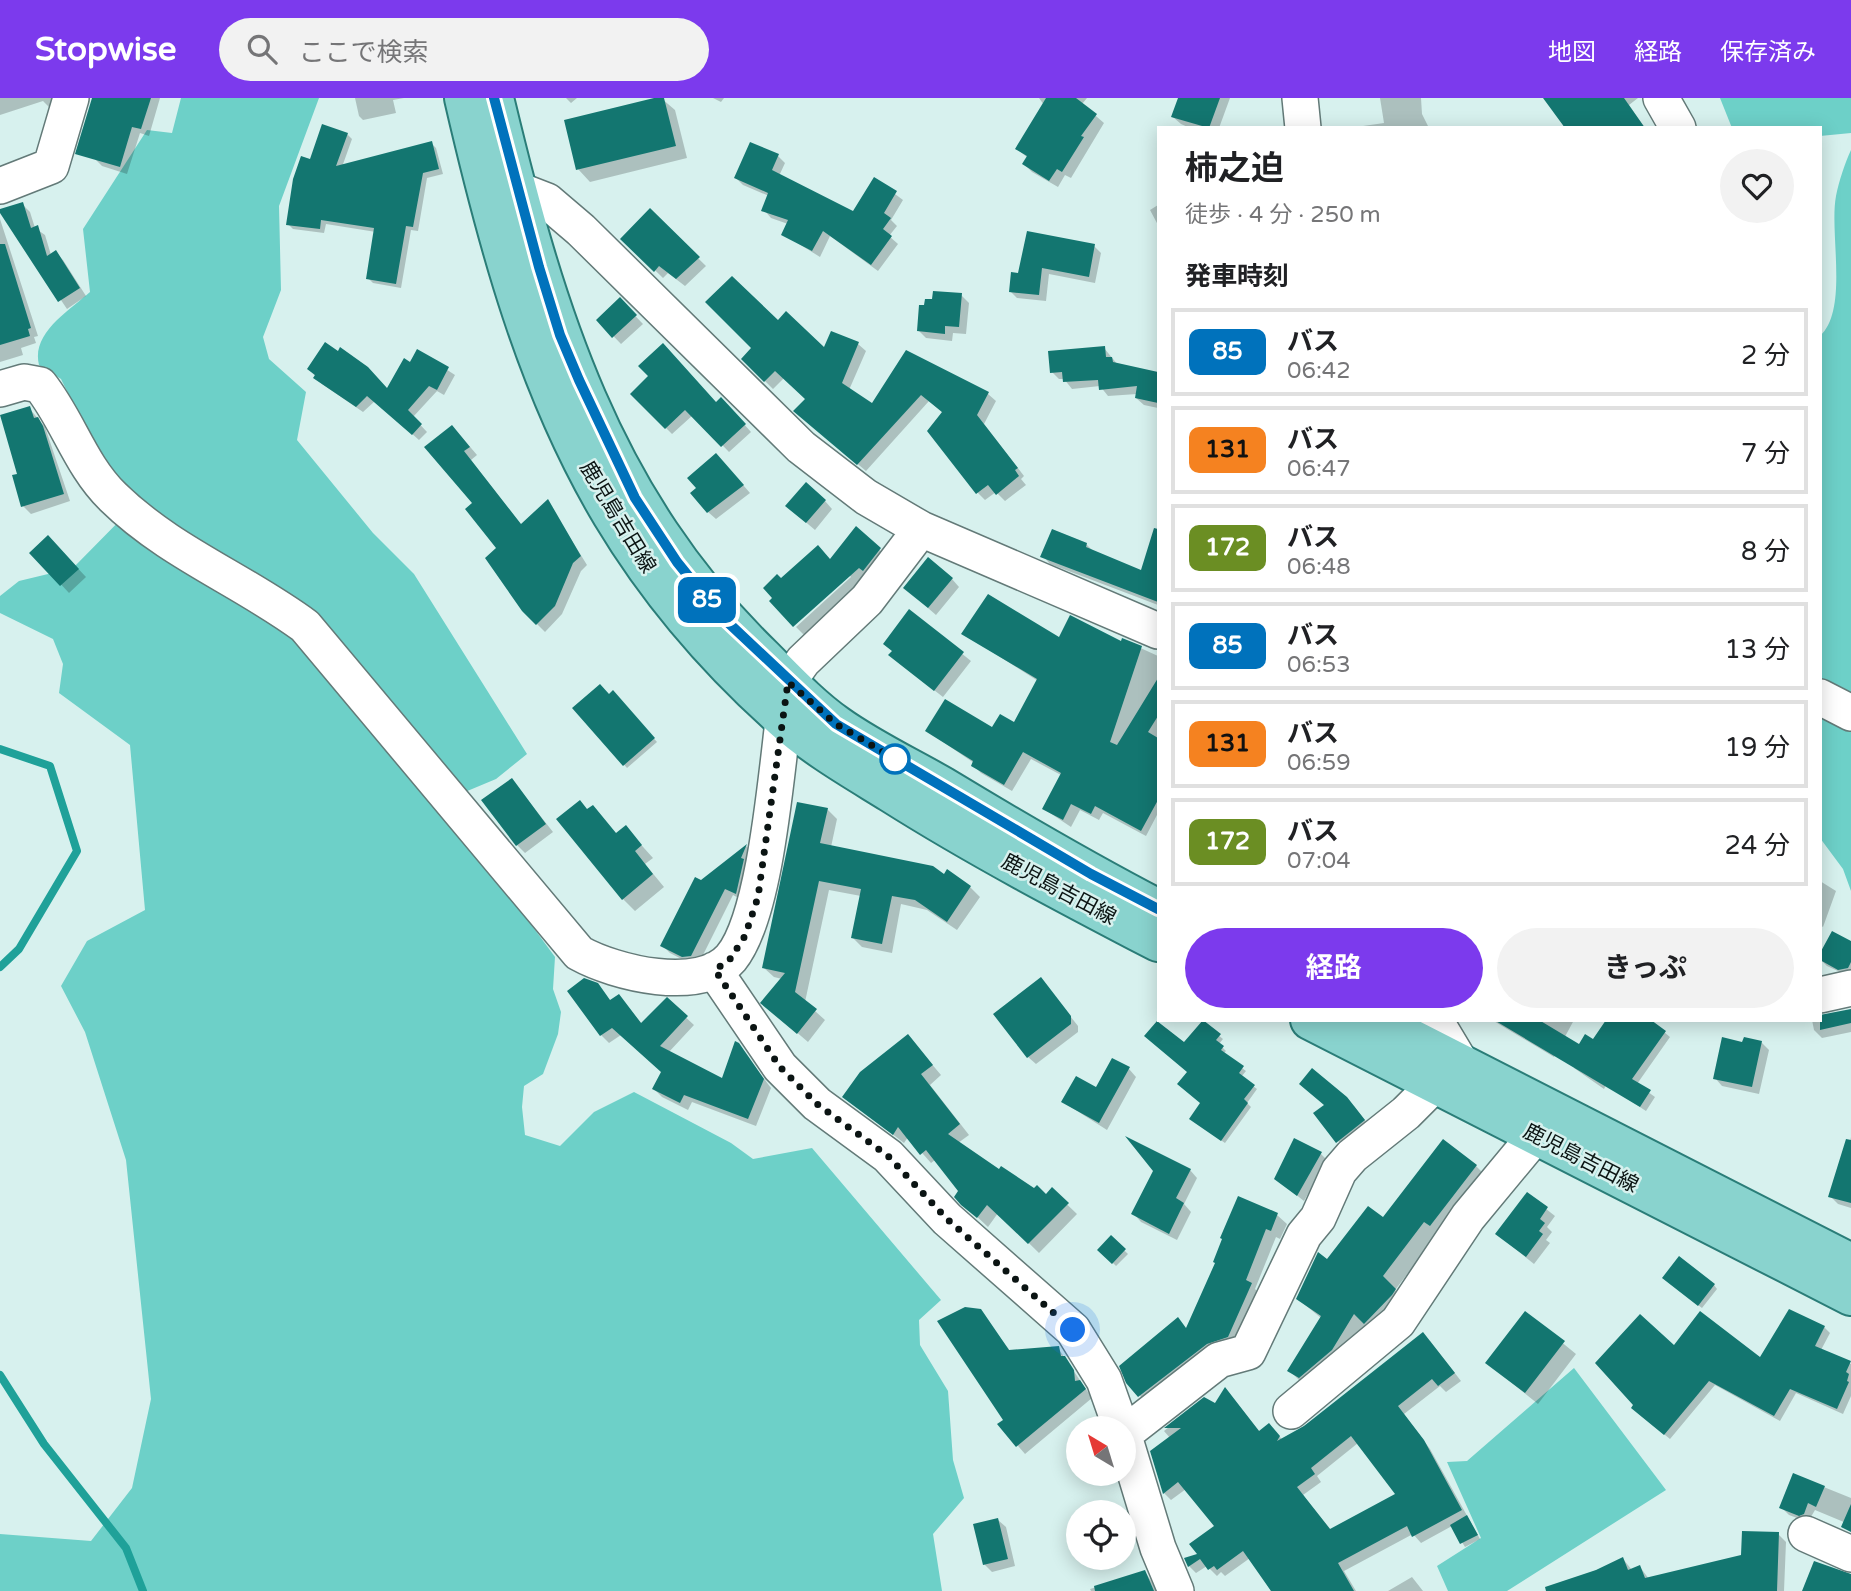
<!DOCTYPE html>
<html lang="ja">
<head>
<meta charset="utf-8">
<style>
	body { margin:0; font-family:"Varela Round","Noto Sans JP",sans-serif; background:#f2f2f2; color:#202124; height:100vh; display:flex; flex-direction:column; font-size:26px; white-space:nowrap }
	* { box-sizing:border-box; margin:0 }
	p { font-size:23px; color:#757577 }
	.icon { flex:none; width:38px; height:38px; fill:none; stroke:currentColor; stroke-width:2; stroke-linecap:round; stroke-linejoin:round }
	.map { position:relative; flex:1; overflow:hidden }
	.panel { position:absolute; left:1157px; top:28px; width:665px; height:896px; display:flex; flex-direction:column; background:#fff; border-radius:0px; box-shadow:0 4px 18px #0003 }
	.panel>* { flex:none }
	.badge { padding:0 14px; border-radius:10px; font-size:24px; line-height:46px }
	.needle { width:46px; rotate:322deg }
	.buttons { position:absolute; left:1066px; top:1318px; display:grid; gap:14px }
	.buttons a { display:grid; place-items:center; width:70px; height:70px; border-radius:50%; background:#fff; box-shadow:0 4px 18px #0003; font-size:35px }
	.you { position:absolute; width:35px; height:35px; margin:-18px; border:5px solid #fff; border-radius:50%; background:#1a73e8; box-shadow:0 0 0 10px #1a73e833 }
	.map>.badge { position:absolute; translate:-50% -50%; box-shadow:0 0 0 4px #fff }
	h2 { padding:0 28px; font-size:26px; line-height:63px }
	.round { display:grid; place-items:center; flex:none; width:74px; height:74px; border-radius:37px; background:#f2f2f2 }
	.summary { display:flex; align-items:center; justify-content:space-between; height:119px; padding:0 28px }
	h1 { font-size:33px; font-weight:700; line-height:52px }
	.cta { display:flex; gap:14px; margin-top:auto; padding:14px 28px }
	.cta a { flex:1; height:80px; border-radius:42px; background:#7c3aed; color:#fff; font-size:28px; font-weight:700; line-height:80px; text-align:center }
	.cta a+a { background:#f2f2f2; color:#202124 }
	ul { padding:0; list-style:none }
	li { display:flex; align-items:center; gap:21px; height:88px; margin:0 14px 10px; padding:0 14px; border:4px solid #e0e0e0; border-radius:0px }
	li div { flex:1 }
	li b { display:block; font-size:26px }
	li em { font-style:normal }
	li .badge { min-width:77px; font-weight:700; text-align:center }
	header { display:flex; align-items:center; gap:42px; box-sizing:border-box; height:98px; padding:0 35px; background:#7c3aed; color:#fff }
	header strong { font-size:33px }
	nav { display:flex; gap:38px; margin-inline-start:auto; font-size:24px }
	.search { width:490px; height:63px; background:#f2f2f2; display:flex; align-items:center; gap:18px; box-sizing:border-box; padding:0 24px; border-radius:38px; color:#757577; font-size:26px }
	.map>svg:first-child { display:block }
	.green { fill:#6dd0c8 }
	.shadow { fill:#0003; fill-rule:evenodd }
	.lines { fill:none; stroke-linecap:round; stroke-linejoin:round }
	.stream { stroke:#1fa199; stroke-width:8 }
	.building { fill:#137670; fill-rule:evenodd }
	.minor-casing { stroke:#637a78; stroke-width:38 }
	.major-casing { stroke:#2a7d78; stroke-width:42 }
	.minor { stroke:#fff; stroke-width:35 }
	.major { stroke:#89d3ce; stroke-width:38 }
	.line-casing { stroke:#fff; stroke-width:16 }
	.line { stroke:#0072bc; stroke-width:10 }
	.walk { stroke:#0b1413; stroke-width:7; stroke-dasharray:0 12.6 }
	.stop-dot { fill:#fff; stroke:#0072bc; stroke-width:3.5 }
	.labels { text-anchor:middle; stroke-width:5; stroke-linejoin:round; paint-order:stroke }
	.street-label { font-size:21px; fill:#0b1413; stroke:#d7f1ee }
</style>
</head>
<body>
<header>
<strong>Stopwise</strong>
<div class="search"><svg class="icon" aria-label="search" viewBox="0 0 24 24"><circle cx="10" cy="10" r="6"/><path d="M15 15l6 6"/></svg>ここで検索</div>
<nav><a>地図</a><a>経路</a><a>保存済み</a></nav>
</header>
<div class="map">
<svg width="1851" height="1493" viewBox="0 0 1851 1493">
	<rect width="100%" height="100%" fill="#d7f1ee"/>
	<path class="green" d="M181 0H319L279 108 281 192 263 239 269 261 306 294 297 342 373 435 414 476 527 656 496 681 441 704 555 859 553 891 561 914 558 936 543 976 524 988 522 1009 525 1037 560 1048 594 1014 634 994 731 1045 753 1061 812 1050 941 1202 919 1222 920 1247 948 1293 953 1362 964 1400 933 1436 942 1493H0V1436L91 1443 132 1390 151 1301 126 1062 85 934 61 888 87 843 145 812 130 647 59 595 63 566 53 541 0 515V498L19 483 73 470 137 405 101 363 61 281 39 267C31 235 69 213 90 194L83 131 147 32 172 35Z
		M1720 0H1851V35L1820 38V30H1732Z
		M1851 52V793L1843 771 1820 740V238C1849 211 1829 135 1836 98 1839 83 1845 65 1851 52Z
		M1574 1270 1666 1392 1507 1493H1448L1437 1468 1481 1440 1447 1364 1467 1363Z"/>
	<path class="shadow" d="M0 0H61L50 10 43 3 0 17Z
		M113 0H160L149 38 140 35 127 76 102 68 94 60Z
		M355 0H404L393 2 396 15 363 22 359 18Z
		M566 0H577L571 5Z
		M661 0 675 12 687 60 590 84 578 71Z
		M713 0H724L721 4Z
		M1039 0H1087L1082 6 1104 25 1071 80 1065 77 1058 89 1032 74 1024 66 1028 60 1017 51 1044 7Z
		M1179 0H1230L1219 30H1190L1181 26 1173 19Z
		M1380 0H1421L1422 16 1429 30H1349L1384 25Z
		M1545 0H1638L1629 7 1645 30H1561L1564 27Z
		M347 36 352 41 342 69 431 45 436 50 443 76 427 80 418 133 411 132 401 190 373 185 368 180 376 134 326 126 324 135 293 131 288 126 311 63Z
		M778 58 785 65 779 78 853 116 875 81 903 102 891 122 897 128 889 138 898 146 878 173 830 138 820 159 783 136 788 126 771 120 764 112 769 98 743 87 736 80Z
		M22 106 30 114 35 130 45 137 51 157 55 154 63 162 86 198 67 211 1 113Z
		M1158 107V127L1150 112Z
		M650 113 706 168 685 188 668 175 663 180 623 141Z
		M0 121 38 238 34 239 36 245 21 250 23 257 0 264Z
		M1094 148 1101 155 1095 185 1049 176 1046 203 1017 200 1010 193 1020 177Z
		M961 197 969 205 966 236 953 235 952 243 926 240 918 232Z
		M620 202 643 226 621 246 598 222Z
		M778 224 824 253 858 246 866 253 849 292 872 307 907 254 988 296 996 303 984 326 1024 378 1021 381 1026 387 1005 403 996 394 985 402 978 395 943 315 929 303 866 373 803 320 807 302 784 280 773 291 743 261Z
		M1104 250 1118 267 1158 276V310L1144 307 1136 300 1137 296 1108 298 1100 288 1072 291 1064 281H1059L1052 274Z
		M418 253 455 277 444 297 437 293 413 319 427 334 419 342 375 303 363 314 322 286 309 271 388 292Z
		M632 296 727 307 751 334 729 354 693 317 672 336Z
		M29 310 45 329 70 403 31 416 23 408 19 377Z
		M460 337 477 357 471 362 522 428 548 404 587 467 581 473 562 516 545 534 523 512 498 450 474 406Z
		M724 365 750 395 716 421 708 414Z
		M825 403 832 411 815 432 795 415Z
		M856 430 899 470 813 546 796 529 851 479 849 476 781 482 831 463Z
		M1086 446 1094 454 1142 474 1149 453 1158 456V507L1050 466 1043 458Z
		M56 447 86 479 69 495 32 455Z
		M952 481 959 489 936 517 913 497Z
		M909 513 971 563 943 599 899 565Z
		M964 536 1121 545 1123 542 1158 558V715L1146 738 1103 715 1099 722 1080 712 1071 729 1044 711 1061 677 1031 661 1012 693 981 675 973 667 974 665 927 633 993 632 1014 626 1038 583Z
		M613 595 657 644 627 670 574 610Z
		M512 682 553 734 525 755 517 747Z
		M827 711 837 721 831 749 945 778 970 789 980 799 957 832 927 812 901 806 892 855 862 849 853 840 861 798 829 792 805 904 825 922 808 944 773 914 782 881 774 879 764 870Z
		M588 713 617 736 626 730 653 760 645 766 664 789 635 813 623 801Z
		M746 748 753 755 744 803 733 797 699 865 691 866 670 855 663 848 701 784Z
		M1820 783 1836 793 1823 829 1820 827Z
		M1851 845V879L1827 868 1820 861Z
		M597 886 611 904 619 898 642 926 667 902 694 927 668 955 722 982 743 953 771 990 756 1028 692 1004 688 1012 662 999 654 991 663 974 621 937 609 945 601 937Z
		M1048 890 1078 928V934L1036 966 1028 959Z
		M1851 912V934L1822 940 1814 932 1812 922H1820V918Z
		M1492 922H1574L1554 959Z
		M1202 924 1223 941 1219 946 1226 953 1223 956 1246 973 1241 979 1257 991 1247 1005 1251 1009 1225 1045 1194 1024 1202 1005 1189 974 1184 947Z
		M1664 934 1670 939 1637 986 1655 999 1646 1013 1606 987 1604 991 1574 970Z
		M908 938 941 977 930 987 969 1037 958 1045 999 1074 1046 1098 1052 1092 1077 1116 1039 1155 998 1115 988 1129 956 1099 960 1093 935 1062 931 1065 908 1039 904 1045 844 999Z
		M1761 944 1769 952 1759 996 1722 988 1715 980 1744 946Z
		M1129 971 1136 979 1107 1032 1063 1004 1097 992Z
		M1354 1008 1371 1030 1345 1051 1315 1016Z
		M1851 1039V1110L1838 1106 1830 1098 1846 1063Z
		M1321 1056 1327 1062 1304 1103 1276 1081Z
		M1476 1068 1489 1081 1438 1136 1395 1192 1408 1205 1302 1285 1289 1272 1321 1220 1298 1201 1327 1163 1383 1122Z
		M1190 1072 1197 1080 1184 1106 1191 1114 1177 1142 1141 1124 1134 1116Z
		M1527 1096 1555 1118 1547 1129 1552 1134 1546 1142 1550 1145 1534 1166 1497 1136Z
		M1277 1117 1287 1126 1280 1141 1276 1139 1255 1191 1260 1196 1237 1248 1149 1308 1128 1284 1188 1232 1217 1165Z
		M1111 1140 1128 1156 1116 1168 1100 1152Z
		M1667 1183 1714 1187 1717 1191 1702 1210Z
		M980 1213 1011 1254 1058 1250 1092 1300 1025 1356 1000 1327 1005 1322Z
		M1526 1215 1576 1256 1538 1306 1487 1265Z
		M1824 1229 1830 1235 1821 1252 1851 1266V1298L1843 1316 1796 1295 1780 1323 1715 1287 1670 1341 1638 1315 1675 1250 1760 1261Z
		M1430 1243 1461 1283 1446 1294 1440 1288 1404 1316 1430 1351 1480 1441 1465 1449 1452 1428 1421 1445 1413 1436 1344 1473 1356 1493H1271L1250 1460 1225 1478 1221 1474 1217 1478 1207 1468 1196 1475 1189 1468 1186 1461 1199 1457 1217 1428 1186 1391 1171 1402 1164 1395 1170 1340 1164 1333 1204 1301 1215 1308 1232 1299 1260 1334 1269 1328 1283 1342ZM1358 1345 1398 1397 1331 1432 1303 1397 1321 1384 1317 1378Z
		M1097 1327 1101 1330H1087V1329Z
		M1794 1377 1851 1400V1427L1815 1412 1808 1424 1789 1417 1781 1409Z
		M998 1422 1006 1429 1015 1468 992 1474 984 1466Z
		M1778 1436 1786 1444 1784 1493H1547L1623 1461 1632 1472 1640 1469 1649 1481 1742 1458Z
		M1145 1474 1158 1493H1091L1090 1491Z
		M1412 1479 1423 1493H1388Z"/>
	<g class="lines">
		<path class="stream" d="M0 651 50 668 77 753 19 851 0 869
			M0 1277 44 1346 126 1450 143 1493"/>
	</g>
	<path class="building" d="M92 0H151L141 31 132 29 120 69 75 56Z
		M654 0H664L676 48 576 72 564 22Z
		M1046 0H1076L1097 16 1081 38 1084 39 1062 74 1057 71 1049 83 1022 66 1027 58 1015 51Z
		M1178 0H1220L1209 30 1171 19Z
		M1543 0H1624L1645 30H1565Z
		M322 26 348 35 336 68 432 43 439 71 423 75 413 129 406 128 396 186 366 181 374 130 321 122 320 131 286 127 293 81 301 58 310 61Z
		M750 44 779 56 772 72 853 113 874 79 897 93 884 115 891 120 883 131 892 138 871 167 823 133 812 153 781 137 788 122 761 113 768 95 734 80Z
		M23 104 31 130 38 127 47 158 56 152 80 190 58 204 0 115V111Z
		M650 110 700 159 676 181 659 168 654 174 620 141Z
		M1027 133 1095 146 1089 179 1042 170 1039 197 1009 194 1011 174 1018 175Z
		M0 146H5L31 230 28 231 30 238 0 247Z
		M732 178 778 222 786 213 824 249 831 233 859 244 842 285 872 305 906 252 989 294 977 317 1018 370 1015 372 1019 378 996 397 988 387 976 396 927 333 942 314 921 297 857 367 793 313 805 301 775 273 764 284 741 261 751 250 705 204Z
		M933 193 962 195 959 229 945 228V236L917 233 919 207H924L925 201H932Z
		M620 199 637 217 612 240 596 222Z
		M325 244 338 253 340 249 368 269 387 290 404 260 410 264 417 251 449 269 437 292 429 288 408 312 422 326 412 337 367 298 356 309 313 280 315 277 307 271Z
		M663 245 716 304 721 299 746 326 721 349 685 312 665 331 630 296 648 278 638 268Z
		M1105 248 1106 259H1112L1113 264 1158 274V305L1135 300 1137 288 1099 292 1098 282 1063 284 1062 274 1050 275 1048 253Z
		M30 308 34 320 38 319 43 328 64 396 21 409 12 377 17 376 0 317Z
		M452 327 470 349 464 353 521 426 548 401 581 458 573 465 555 508 536 527 522 513 485 460 496 450 465 411 472 405 424 349Z
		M716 355 744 387 707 415 690 395 696 390 687 380Z
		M806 384 826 402 806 425 785 408Z
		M856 428 881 450 863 473 859 470 793 529 769 503 772 500 763 490 777 476 781 480 818 447 830 461Z
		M1154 430 1158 431V504L1040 459 1052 431 1087 445 1086 449 1141 472Z
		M48 437 79 471 60 488 29 455Z
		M928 459 953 480 928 510 903 490Z
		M988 496 1059 539 1070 517 1121 543 1122 540 1142 548 1110 644 1117 647 1158 580V618L1148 634 1158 640V702L1141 733 1095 708 1091 716 1071 706 1063 722 1042 711 1061 675 1023 654 1004 687 971 668 973 663 925 633 945 601 992 629 1000 616 1014 624 1037 581 961 536Z
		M909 511 964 554 934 593 888 557 892 553 883 546Z
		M600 586 609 596 613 592 655 640 623 668 572 610Z
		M512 680 546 726 516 748 481 702Z
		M580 702 587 711 593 707 616 735 626 727 642 747 635 753 653 776 622 802 556 721Z
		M797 704 828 710 820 745 933 768 944 776 947 771 971 788 947 824 915 802 892 798 882 846 851 840 861 791 819 783 795 894 817 911 797 936 760 905 785 875 762 870Z
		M747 746 741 760 744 761 736 796 725 791 691 858 682 859 660 848 695 779 701 782Z
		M1832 833 1851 843V864L1848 870 1838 872 1820 862V855Z
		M1041 879 1071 918V926L1027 960 993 916Z
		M584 880 598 885 610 902 619 896 641 925 667 899 688 918 660 948 722 980 735 943 739 945 764 981 748 1021 684 997 680 1005 652 991 661 974 612 930 600 938 567 893Z
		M1851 911V925L1820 932V917Z
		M1203 922 1221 936 1216 942 1224 948 1221 952 1244 968 1239 975 1255 987 1244 1001 1248 1005 1221 1043 1189 1021 1200 1005 1177 986 1187 974 1144 938 1157 923 1184 944Z
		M1494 922H1539L1579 946 1585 936 1593 941 1606 922H1651L1666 933 1632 981 1651 992 1640 1009Z
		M908 936 933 967 921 976 960 1026 948 1036 999 1071 1001 1068 1034 1090 1037 1087 1046 1096 1052 1089 1069 1105 1028 1146 987 1107 977 1120 961 1107 954 1099 958 1093 926 1052 920 1057 898 1029 893 1037 842 999 860 974Z
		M1722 939 1742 944 1744 939 1762 943 1752 989 1713 981Z
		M1112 960 1130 969 1099 1025 1061 1004 1076 978 1096 989Z
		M1312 970 1347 999 1365 1022 1336 1045 1313 1015 1324 1007 1299 986Z
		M1125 1038 1191 1071 1176 1100 1184 1105 1169 1136 1131 1116 1153 1073Z
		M1294 1040 1322 1054 1297 1098 1274 1081Z
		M1443 1041 1477 1067 1430 1128 1424 1124 1383 1178 1396 1191 1392 1197 1364 1226 1354 1216 1332 1252 1299 1280 1287 1273 1321 1218 1296 1201 1318 1154 1327 1161 1368 1108 1383 1119Z
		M1846 1041 1851 1042V1105L1828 1099Z
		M1527 1094 1548 1109 1540 1121 1545 1125 1539 1133 1543 1136 1526 1159 1495 1136Z
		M1238 1098 1278 1115 1271 1133 1266 1131 1246 1182 1252 1185 1228 1239 1207 1246 1138 1299 1126 1285 1119 1268 1178 1219 1186 1230 1215 1165 1213 1164 1222 1141 1220 1140Z
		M1111 1137 1126 1151 1112 1166 1097 1152Z
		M1679 1158 1715 1186 1698 1208 1662 1180Z
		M965 1209 981 1211 1009 1252 1059 1248 1061 1258H1065L1074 1272 1075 1283 1080 1282 1086 1291 1016 1349 997 1326 1003 1322 937 1223Z
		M1789 1211 1825 1228 1815 1248 1851 1263 1846 1274 1849 1276 1847 1283 1849 1284 1837 1311 1790 1291 1774 1318 1709 1283 1664 1337 1631 1310 1633 1307 1595 1265 1640 1216 1674 1247 1700 1213 1760 1259Z
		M1525 1213 1565 1243 1525 1295 1485 1265Z
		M1423 1234 1455 1275 1438 1288 1432 1281 1398 1308 1424 1342 1462 1412 1412 1439 1407 1428 1338 1465 1354 1493H1271L1243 1453 1217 1472 1214 1468 1208 1472 1200 1461 1188 1469 1184 1460 1197 1456 1189 1446 1214 1428 1178 1384 1163 1396 1150 1353 1181 1330H1164L1204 1299 1215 1305 1225 1289 1259 1333 1269 1325 1280 1338 1277 1343 1304 1328ZM1351 1338 1395 1396 1330 1431 1297 1389 1315 1376 1311 1370Z
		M1793 1375 1825 1388 1816 1409 1808 1405 1804 1416 1799 1418 1779 1410Z
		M1851 1406V1434L1841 1429Z
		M1467 1417 1478 1437 1460 1446 1450 1427Z
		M998 1420 1008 1461 983 1467 973 1426Z
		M1742 1433 1779 1434 1777 1493H1546L1545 1489 1596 1472 1623 1459 1628 1472 1640 1467 1645 1480 1741 1457Z
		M1814 1463 1851 1476V1493H1802Z
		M1145 1472 1154 1493H1095L1094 1488Z"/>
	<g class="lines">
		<g class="minor-casing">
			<path id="minor" d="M1300 0 1303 30
				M1661 0 1678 30
				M0 88 51 68 71 0
				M516 91 547 103 581 132 801 349 866 399 921 431 1158 533
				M0 291 24 284 40 287C68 322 80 367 113 399 169 454 243 482 305 528L579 855C615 875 700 896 731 860 769 814 778 648 788 584L803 563 867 502 921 431
				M1820 599 1851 615
				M714 872 780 969 817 1006 888 1058 947 1121 1073 1232 1104 1282 1121 1330
				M1820 897 1851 890
				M1435 922 1462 967
				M1291 1313 1398 1224 1468 1119 1536 1037
				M1124 1336 1219 1262 1248 1254 1304 1137 1318 1120 1339 1073 1352 1058 1406 1015 1435 986
				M1124 1338 1158 1450 1176 1493
				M1806 1436 1851 1456"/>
		</g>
		<g class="major-casing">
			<path id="major" d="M464 0C497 143 536 290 612 417 657 492 717 562 782 620 815 650 854 672 891 695 978 750 1068 797 1158 844
				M494 0C545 213 601 402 763 559 786 582 810 608 837 627 869 650 907 668 942 688 1013 731 1085 773 1158 811
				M1310 922 1851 1198
				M1375 922 1851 1165"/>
		</g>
		<use href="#minor" class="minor"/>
		<use href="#major" class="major"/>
	</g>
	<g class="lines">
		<g class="line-casing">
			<path id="line" d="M494 0 539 169 560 237 579 282 635 400 677 464 719 516 836 626 1091 776 1158 811"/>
		</g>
		<use href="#line" class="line"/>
		<path class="walk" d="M895 661 905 667 836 626 788 584 758 799 745 838 730 861 715 872 780 969 817 1006 888 1058 947 1121 1073 1232"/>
	</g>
	<circle class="stop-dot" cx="895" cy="661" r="14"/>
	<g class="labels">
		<g class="street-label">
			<text transform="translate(618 419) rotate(59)" y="7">鹿児島吉田線</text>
			<text transform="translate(1059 791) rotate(28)" y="7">鹿児島吉田線</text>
			<text transform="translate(1581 1060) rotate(27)" y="7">鹿児島吉田線</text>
		</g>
	</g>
</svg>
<div class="buttons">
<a><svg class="needle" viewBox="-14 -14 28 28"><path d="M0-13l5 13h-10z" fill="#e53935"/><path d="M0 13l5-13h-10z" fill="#757577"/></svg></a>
<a><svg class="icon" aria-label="locate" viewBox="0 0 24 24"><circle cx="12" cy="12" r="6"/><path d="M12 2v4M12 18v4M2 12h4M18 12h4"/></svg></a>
</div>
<div class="you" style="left:1073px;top:1232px"></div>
<b class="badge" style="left:707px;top:502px;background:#0072bc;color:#fff">85</b>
<section class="panel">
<div class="summary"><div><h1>柿之迫</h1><p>徒歩 · 4 分 · 250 m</p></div><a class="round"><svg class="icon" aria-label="heart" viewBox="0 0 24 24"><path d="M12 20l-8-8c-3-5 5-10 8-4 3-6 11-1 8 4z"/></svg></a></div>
<h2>発車時刻</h2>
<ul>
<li><span class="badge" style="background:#0072bc;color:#fff">85</span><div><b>バス</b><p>06:42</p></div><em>2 分</em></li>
<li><span class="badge" style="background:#f58220;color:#111">131</span><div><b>バス</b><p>06:47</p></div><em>7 分</em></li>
<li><span class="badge" style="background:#6b8e23;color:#fff">172</span><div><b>バス</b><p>06:48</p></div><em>8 分</em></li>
<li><span class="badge" style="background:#0072bc;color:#fff">85</span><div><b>バス</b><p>06:53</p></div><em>13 分</em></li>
<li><span class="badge" style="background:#f58220;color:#111">131</span><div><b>バス</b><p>06:59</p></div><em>19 分</em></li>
<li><span class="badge" style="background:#6b8e23;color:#fff">172</span><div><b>バス</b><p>07:04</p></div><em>24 分</em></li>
</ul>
<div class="cta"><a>経路</a><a>きっぷ</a></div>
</section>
</div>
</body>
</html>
